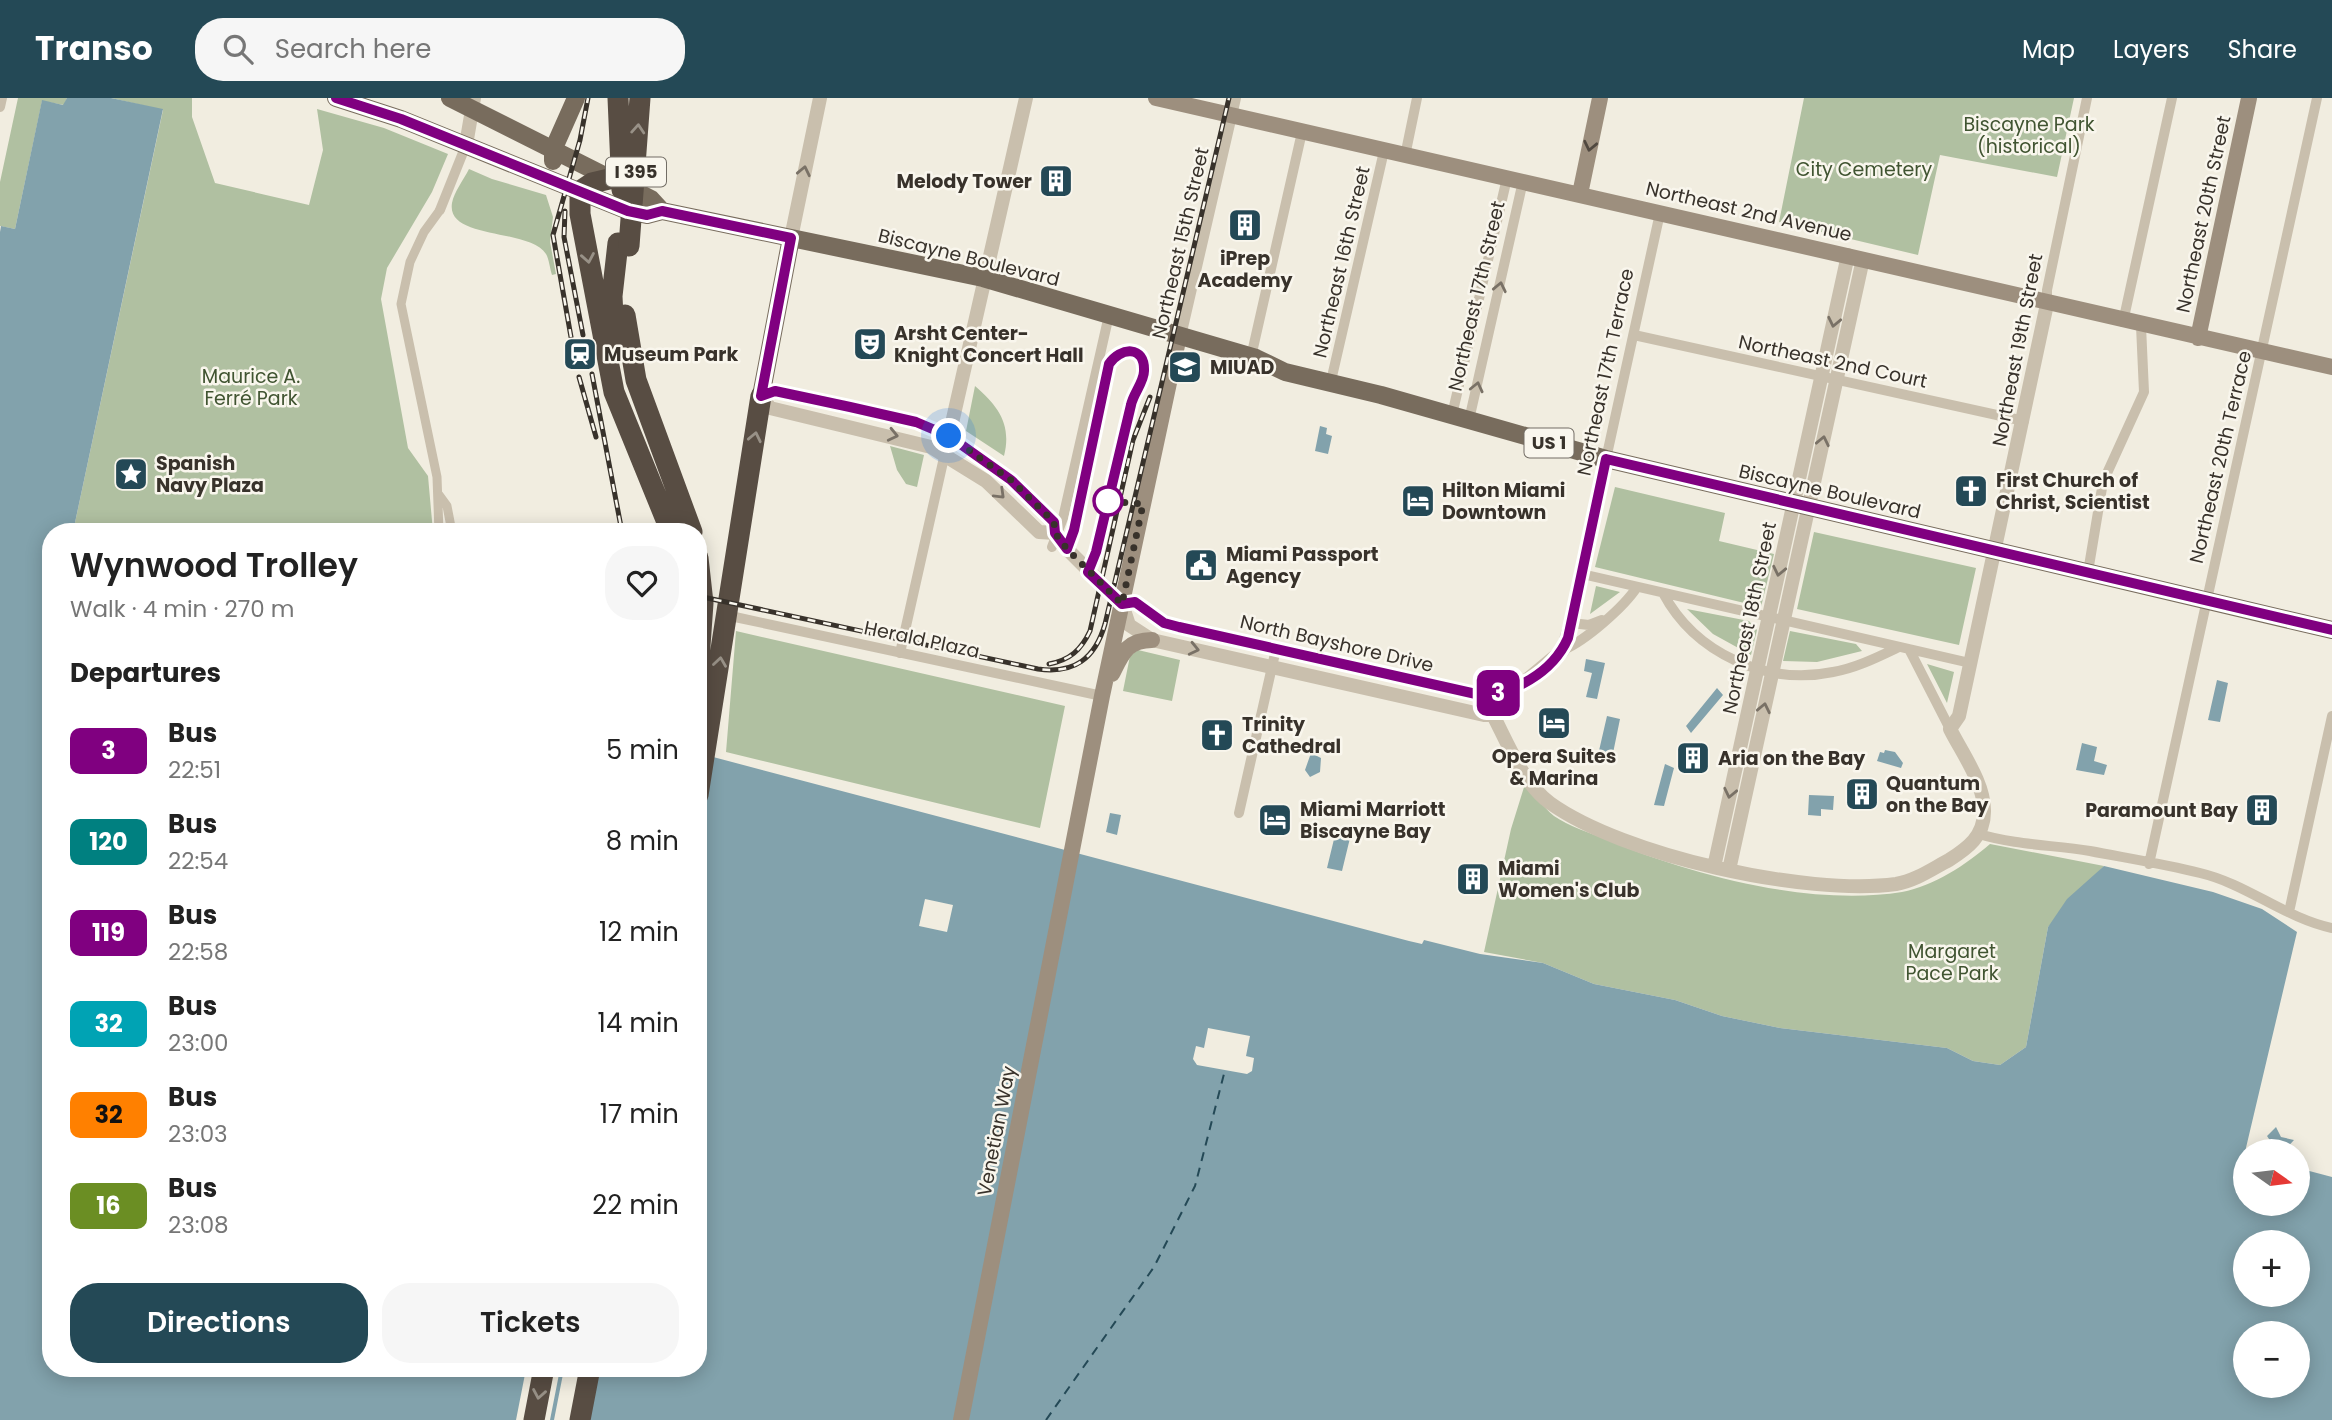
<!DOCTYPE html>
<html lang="en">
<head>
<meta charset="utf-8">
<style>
	body { margin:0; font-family:Poppins,sans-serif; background:#f6f6f6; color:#222; height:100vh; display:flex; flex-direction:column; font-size:26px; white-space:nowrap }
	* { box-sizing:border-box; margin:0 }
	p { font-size:23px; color:#767676 }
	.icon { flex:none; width:38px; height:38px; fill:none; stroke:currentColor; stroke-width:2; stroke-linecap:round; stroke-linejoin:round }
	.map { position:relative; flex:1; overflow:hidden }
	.sheet { position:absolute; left:42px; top:425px; width:665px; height:854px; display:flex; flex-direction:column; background:#fff; border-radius:28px; box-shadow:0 4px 18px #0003 }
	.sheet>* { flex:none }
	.badge { padding:0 14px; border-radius:10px; font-size:24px; line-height:46px }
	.needle { width:46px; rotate:104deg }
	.fabs { position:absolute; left:2233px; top:1041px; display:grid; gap:14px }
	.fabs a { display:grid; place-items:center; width:77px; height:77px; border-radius:50%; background:#fff; box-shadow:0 4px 18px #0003; font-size:35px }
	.you { position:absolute; width:35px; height:35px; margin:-18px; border:5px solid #fff; border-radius:50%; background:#1a73e8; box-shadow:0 0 0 10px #1a73e833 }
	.map>.badge { position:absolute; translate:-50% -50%; box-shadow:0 0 0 4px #fff }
	h2 { padding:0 28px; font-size:26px; line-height:63px }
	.round { display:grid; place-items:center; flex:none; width:74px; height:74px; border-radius:28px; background:#f6f6f6 }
	.summary { display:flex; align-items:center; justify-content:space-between; height:119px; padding:0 28px }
	h1 { font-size:33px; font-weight:600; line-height:52px }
	.action { display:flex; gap:14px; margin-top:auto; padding:14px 28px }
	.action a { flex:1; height:80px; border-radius:28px; background:#244956; color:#fff; font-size:28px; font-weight:600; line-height:80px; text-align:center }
	.action a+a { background:#f6f6f6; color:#222 }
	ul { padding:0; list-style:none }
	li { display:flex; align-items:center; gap:21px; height:91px; padding:0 28px }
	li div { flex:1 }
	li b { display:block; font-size:26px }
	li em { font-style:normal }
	li .badge { min-width:77px; font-weight:700; text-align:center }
	header { display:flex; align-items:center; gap:42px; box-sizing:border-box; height:98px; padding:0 35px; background:#244956; color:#fff }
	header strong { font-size:33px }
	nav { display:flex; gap:38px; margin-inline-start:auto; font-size:24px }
	.search { width:490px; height:63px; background:#f6f6f6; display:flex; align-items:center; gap:18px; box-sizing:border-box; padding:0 24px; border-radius:28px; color:#767676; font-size:26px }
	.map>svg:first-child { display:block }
	.green { fill:#b0c0a1 }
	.water { fill:#82a2ac; fill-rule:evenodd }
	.pier { fill:#f1ede0 }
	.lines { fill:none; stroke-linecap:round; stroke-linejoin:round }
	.ferry { stroke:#244956; stroke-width:2; stroke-dasharray:9 7; stroke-linecap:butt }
	.pedestrian { stroke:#c9bfad; stroke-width:9 }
	.minor { stroke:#c9bfad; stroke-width:10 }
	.tertiary { stroke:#c9bfad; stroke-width:14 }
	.secondary { stroke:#9d8f7e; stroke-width:16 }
	.primary { stroke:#786c5d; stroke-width:18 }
	.motorway { stroke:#584d43; stroke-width:21 }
	.rail-casing { stroke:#38322b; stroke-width:5 }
	.rail { stroke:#f9f6ed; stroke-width:2.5; stroke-dasharray:8; stroke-linecap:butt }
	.motorway-bridge { stroke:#584d43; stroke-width:21 }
	.oneway { stroke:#989187 }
	.oneway2 { stroke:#514940 }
	.oneway3 { stroke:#797166 }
	.line-casing { stroke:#fff; stroke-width:16 }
	.line { stroke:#800080; stroke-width:10 }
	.walk { stroke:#38322b; stroke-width:7; stroke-dasharray:0 12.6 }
	.stop-dot { fill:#fff; stroke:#800080; stroke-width:3.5 }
	.labels { text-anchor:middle; stroke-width:5; stroke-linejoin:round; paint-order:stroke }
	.shield { fill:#f9f6ed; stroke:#726d65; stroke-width:2 }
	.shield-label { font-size:18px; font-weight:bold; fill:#38322b }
	.park-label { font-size:19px; fill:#405431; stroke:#f9f6ed }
	.poi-label { font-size:19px; font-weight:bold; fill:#38322b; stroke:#f9f6ed; text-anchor:start }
	.street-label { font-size:19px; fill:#38322b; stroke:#f9f6ed }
</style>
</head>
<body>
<header>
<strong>Transo</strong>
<div class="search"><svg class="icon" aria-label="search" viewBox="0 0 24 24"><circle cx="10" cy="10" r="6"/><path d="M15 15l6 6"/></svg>Search here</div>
<nav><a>Map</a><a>Layers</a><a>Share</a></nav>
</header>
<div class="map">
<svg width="2332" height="1322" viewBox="0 0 2332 1322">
	<rect width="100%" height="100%" fill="#f1ede0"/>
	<path class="green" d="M18 0H67L64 7 42 3 15 131 0 128V84Z
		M111 0H192V19L215 85 309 107 323 52 317 11 384 30 448 56 432 94 387 170 381 201 408 350 428 378 433 434H73L163 12Z
		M1804 0H2074L2057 79 1940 57 1918 157 1779 124Z
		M469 71 492 81 546 97 553 119 550 144 556 176 552 177C550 171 549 161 546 156 529 130 446 142 452 105 454 94 464 81 469 71Z
		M975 288C998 308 1012 326 1004 358L966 333Z
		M890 348 924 357 917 389 906 386 897 372Z
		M1615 389 1725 415 1719 443 1774 456 1761 509 1595 469Z
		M1814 434 1976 470 1959 547 1797 511Z
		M1596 488 1620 494 1590 516Z
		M1687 511 1749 523 1757 532 1751 557 1713 536Z
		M736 533 1065 608 1040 730 726 654Z
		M1790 533 1856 546 1862 553 1817 564 1783 563Z
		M1138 552 1180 562 1172 603 1123 593 1130 558Z
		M1927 566 1954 574 1947 605Z
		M1525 686C1534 696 1543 709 1554 718 1568 728 1591 735 1607 742 1692 777 1810 809 1902 794 1934 788 1967 766 1990 746L2104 768 2048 829 2026 949 2000 967 1973 963 1947 950 1780 930 1722 918 1675 902 1594 886 1543 865 1484 854 1511 731Z"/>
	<path class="water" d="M67 0H111L163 11 73 434H51V1270H698V655L1409 843 1422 846 1424 842 1480 856 1543 865 1594 886 1675 902 1722 918 1780 930 1947 950 1973 963 2000 967 2026 949 2048 829 2067 801 2104 768 2213 794 2262 811 2297 834 2245 1054V1106H2298V1070L2332 1079V1322H0V134L1 128 15 131 42 2 63 7ZM2245 1144H2298V1197H2245ZM2245 1236H2298V1288H2245Z
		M1320 328 1327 330 1326 336 1332 338 1328 356 1315 353Z
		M1586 561 1605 565 1597 601 1586 599 1592 575 1584 573Z
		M2217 582 2228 585 2220 624 2208 622Z
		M1717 590 1723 597 1691 635 1686 628Z
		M1607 618 1620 621 1612 660 1598 657Z
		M2082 645 2097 649 2094 663 2107 667 2104 677 2076 672Z
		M1885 652 1895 654 1903 665 1901 670 1877 663 1880 654 1884 655Z
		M1311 655 1321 660 1320 674 1310 679 1305 672Z
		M1665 666 1674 670 1664 708 1654 707Z
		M1809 697 1834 698 1833 712 1821 711V718L1808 717Z
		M1110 715 1121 717 1117 737 1106 734Z
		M1335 737 1350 740 1342 773 1327 770Z
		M2276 1029 2281 1039 2294 1042 2284 1053H2277L2267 1038Z"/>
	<path class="pier" d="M925 801 953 807 947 834 919 828Z
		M1208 930 1250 938 1246 958 1254 960 1252 973 1247 976 1197 967 1193 961 1196 948 1204 950Z
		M526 1271H560L550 1322H516Z
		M564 1271H599L590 1322H554Z"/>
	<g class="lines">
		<path class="ferry" d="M1046 1322 1154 1169 1195 1088 1225 972"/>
		<path class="pedestrian" d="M439 397 447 408 452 434
			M439 434 437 379 401 206 410 164 424 134 440 112"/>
		<path class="minor" d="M0 9 2 0
			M1405 58 1417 0
			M440 112 466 47
			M2047 206V192L2087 0
			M2123 224 2172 0
			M1634 237 2024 323
			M1251 259 1302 34
			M1331 283 1384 53
			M1452 317 1507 80
			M1469 322 1523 83
			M1606 361 1660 115
			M1052 449 1063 420 1109 217
			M2088 474 2103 384 2144 294 2141 228
			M1582 476 1970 565
			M1663 495C1695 555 1766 588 1833 574 1856 570 1878 559 1899 549
			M735 519 1102 598
			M1571 525 1589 527 1602 522
			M1909 551 1950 631
			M1563 552C1585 543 1624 509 1637 489
			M900 555 945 355
			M1239 715 1276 551
			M1979 736C2015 747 2053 747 2090 753 2126 760 2164 766 2200 775 2247 786 2285 820 2332 830
			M2149 766 2317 0
			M2289 814 2332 618"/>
		<path class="tertiary" d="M466 47 474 0
			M791 140 820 0
			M1179 238 1234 0
			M947 347 1026 0
			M1055 435 1039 434 986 383 931 349 770 310 761 298 775 293 851 309 916 324 949 338 1011 382 1054 424 1055 435 1067 451 1122 506 1129 527 1152 542 1484 617H1493L1516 591 1563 552 1571 525 1606 361
			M1122 506 1135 504 1164 525 1179 529 1476 596 1516 591
			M1493 617C1508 646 1523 685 1550 705 1624 758 1806 798 1896 786 1915 783 1932 771 1949 762 1968 750 1984 738 1984 714 1985 686 1962 655 1950 631L1959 618 2047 206
			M1714 769 1848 157
			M1729 772 1863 161"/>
		<path class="secondary" d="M1156 0 2332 269
			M1580 96 1600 0
			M2198 240 2249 0
			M1112 576C1122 556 1127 542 1152 542
			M961 1322 1102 598 1179 238"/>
		<path class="primary" d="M336 0 401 21 628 113 647 117 662 113 983 180 1256 260 1285 274 1381 297 1606 361 2332 532
			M450 0 651 101 662 113
			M553 63V52L576 0
			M761 298 791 140"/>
		<path class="motorway" d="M609 81 592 85 580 93V116L614 294 671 434
			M625 217 636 282 692 434
			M614 240 612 198 618 145
			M698 460 703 505 698 576
			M698 697 761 298
			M534 1322 544 1270
			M580 1322 590 1270"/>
		<g class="rail-casing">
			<path id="rail" d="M565 113 564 139 583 237
				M571 239 553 137 580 42 588 0
				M592 276 622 434
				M579 279 596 339
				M698 498 1038 571C1074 576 1095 561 1105 526L1229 0
				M1049 566C1070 562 1081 552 1090 533L1133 342 1150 299"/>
		</g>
		<use href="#rail" class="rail"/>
		<path class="motorway-bridge" d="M618 0 622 92
			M629 148 640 0"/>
	</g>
	<defs><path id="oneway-chevron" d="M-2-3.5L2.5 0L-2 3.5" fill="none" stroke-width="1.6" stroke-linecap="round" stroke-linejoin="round" transform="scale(1.75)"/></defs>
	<g class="oneway">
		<use href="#oneway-chevron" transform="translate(638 31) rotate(-86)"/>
		<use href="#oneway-chevron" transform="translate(588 160) rotate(80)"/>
		<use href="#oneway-chevron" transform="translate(755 339) rotate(-78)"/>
		<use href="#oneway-chevron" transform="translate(720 564) rotate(-82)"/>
		<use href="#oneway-chevron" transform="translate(539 1296) rotate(100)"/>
	</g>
	<use class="oneway2" href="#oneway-chevron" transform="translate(1590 48) rotate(102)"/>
	<g class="oneway3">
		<use href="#oneway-chevron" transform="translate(804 73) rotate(-78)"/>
		<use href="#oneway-chevron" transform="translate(1500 189) rotate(-78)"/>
		<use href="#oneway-chevron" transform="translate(1834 224) rotate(102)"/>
		<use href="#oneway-chevron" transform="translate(1477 289) rotate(-77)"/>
		<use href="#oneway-chevron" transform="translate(893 337) rotate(13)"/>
		<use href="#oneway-chevron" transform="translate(1823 343) rotate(-78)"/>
		<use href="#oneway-chevron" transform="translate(1000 396) rotate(44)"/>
		<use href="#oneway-chevron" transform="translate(1779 473) rotate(102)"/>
		<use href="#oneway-chevron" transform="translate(1194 551) rotate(13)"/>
		<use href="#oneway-chevron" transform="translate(1764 610) rotate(-78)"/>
		<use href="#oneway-chevron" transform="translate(1730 695) rotate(102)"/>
	</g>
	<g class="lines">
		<g class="line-casing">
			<path id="line" d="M336 0 401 21 628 113 647 117 662 113 791 140 761 298 775 293 850 309 916 324 949 338 1011 382 1054 424 1055 435 1067 451 1074 432 1109 266C1120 249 1145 247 1144 273 1144 284 1133 296 1131 307 1119 356 1108 405 1096 454L1088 474 1122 506 1135 504 1164 525 1179 529 1476 596C1513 598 1553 574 1568 540L1606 361 2332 532"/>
		</g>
		<use href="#line" class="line"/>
		<path class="walk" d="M949 338 1011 382 1054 424 1055 435 1067 451 1122 506 1143 406 1108 403"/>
	</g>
	<defs>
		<g id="building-square" transform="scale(1.75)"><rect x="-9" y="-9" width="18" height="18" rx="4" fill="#244956" stroke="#f9f6ed"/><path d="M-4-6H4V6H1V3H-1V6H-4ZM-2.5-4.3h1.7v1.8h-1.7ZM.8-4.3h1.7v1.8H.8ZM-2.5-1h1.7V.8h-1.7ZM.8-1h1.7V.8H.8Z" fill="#fff"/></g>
		<g id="theatre-square" transform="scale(1.75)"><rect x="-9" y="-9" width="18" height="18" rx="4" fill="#244956" stroke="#f9f6ed"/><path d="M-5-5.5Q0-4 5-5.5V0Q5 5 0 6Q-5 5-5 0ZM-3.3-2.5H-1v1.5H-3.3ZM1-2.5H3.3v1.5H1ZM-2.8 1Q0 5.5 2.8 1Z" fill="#fff"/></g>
		<g id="station-square" transform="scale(1.75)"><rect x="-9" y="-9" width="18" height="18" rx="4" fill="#244956" stroke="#f9f6ed"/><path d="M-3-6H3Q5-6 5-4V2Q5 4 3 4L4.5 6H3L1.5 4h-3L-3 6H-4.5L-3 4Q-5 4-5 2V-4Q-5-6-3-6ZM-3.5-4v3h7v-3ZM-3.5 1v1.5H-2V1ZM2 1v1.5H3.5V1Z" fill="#fff"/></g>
		<g id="school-square" transform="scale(1.75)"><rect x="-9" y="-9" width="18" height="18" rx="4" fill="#244956" stroke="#f9f6ed"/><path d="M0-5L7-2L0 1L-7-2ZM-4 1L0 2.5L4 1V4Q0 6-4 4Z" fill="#fff"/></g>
		<g id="sight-square" transform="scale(1.75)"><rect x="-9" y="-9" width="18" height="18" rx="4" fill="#244956" stroke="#f9f6ed"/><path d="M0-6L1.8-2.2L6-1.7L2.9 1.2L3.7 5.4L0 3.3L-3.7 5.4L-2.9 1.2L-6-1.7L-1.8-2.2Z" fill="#fff"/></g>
		<g id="church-square" transform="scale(1.75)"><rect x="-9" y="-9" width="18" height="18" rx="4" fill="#244956" stroke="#f9f6ed"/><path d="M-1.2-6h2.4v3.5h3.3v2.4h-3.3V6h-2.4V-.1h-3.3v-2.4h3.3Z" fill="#fff"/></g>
		<g id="hotel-square" transform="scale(1.75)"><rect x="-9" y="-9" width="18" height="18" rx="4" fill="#244956" stroke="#f9f6ed"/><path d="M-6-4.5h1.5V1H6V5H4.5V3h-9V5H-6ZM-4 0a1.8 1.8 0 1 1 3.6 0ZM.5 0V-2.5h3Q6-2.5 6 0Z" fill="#fff"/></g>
		<g id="civic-square" transform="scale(1.75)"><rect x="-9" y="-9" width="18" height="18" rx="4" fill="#244956" stroke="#f9f6ed"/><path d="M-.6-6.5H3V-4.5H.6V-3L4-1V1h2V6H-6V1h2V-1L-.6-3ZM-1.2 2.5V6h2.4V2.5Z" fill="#fff"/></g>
	</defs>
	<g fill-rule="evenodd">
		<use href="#building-square" x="1056" y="83"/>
		<use href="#building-square" x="1245" y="127"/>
		<use href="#theatre-square" x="870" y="246"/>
		<use href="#station-square" x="580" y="256"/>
		<use href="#school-square" x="1185" y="269"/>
		<use href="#sight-square" x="131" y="376"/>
		<use href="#church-square" x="1971" y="393"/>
		<use href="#hotel-square" x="1418" y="403"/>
		<use href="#civic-square" x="1201" y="467"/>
		<use href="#hotel-square" x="1554" y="625"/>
		<use href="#church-square" x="1217" y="637"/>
		<use href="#building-square" x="1693" y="660"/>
		<use href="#building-square" x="1862" y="696"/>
		<use href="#building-square" x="2262" y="712"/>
		<use href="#hotel-square" x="1275" y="722"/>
		<use href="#building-square" x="1473" y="781"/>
	</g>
	<circle class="stop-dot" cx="1108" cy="403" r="14"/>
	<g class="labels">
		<g class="shield">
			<rect x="606" y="59.5" width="60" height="29" rx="5"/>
			<rect x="1524.5" y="330.5" width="49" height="29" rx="5"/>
		</g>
		<g class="shield-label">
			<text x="636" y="80">I 395</text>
			<text x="1549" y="351">US 1</text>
		</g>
		<g class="park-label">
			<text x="2029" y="33">Biscayne Park<tspan x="2029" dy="22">(historical)</tspan></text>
			<text x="1864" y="78">City Cemetery</text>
			<text x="251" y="285">Maurice A.<tspan x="251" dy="22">Ferré Park</tspan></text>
			<text x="1952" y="860">Margaret<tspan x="1952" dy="22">Pace Park</tspan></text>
		</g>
		<g class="poi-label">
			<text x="1032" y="90" text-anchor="end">Melody Tower</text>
			<text x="1245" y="167" text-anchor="middle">iPrep<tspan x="1245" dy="22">Academy</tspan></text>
			<text x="894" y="242">Arsht Center-<tspan x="894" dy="22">Knight Concert Hall</tspan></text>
			<text x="604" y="263">Museum Park</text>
			<text x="1210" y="276">MIUAD</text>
			<text x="156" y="372">Spanish<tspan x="156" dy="22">Navy Plaza</tspan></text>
			<text x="1996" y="389">First Church of<tspan x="1996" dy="22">Christ, Scientist</tspan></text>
			<text x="1442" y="399">Hilton Miami<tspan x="1442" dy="22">Downtown</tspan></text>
			<text x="1226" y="463">Miami Passport<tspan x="1226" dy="22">Agency</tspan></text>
			<text x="1242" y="633">Trinity<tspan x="1242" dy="22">Cathedral</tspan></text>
			<text x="1554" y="665" text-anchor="middle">Opera Suites<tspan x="1554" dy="22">&amp; Marina</tspan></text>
			<text x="1718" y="667">Aria on the Bay</text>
			<text x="1886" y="692">Quantum<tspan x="1886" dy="22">on the Bay</tspan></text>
			<text x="1300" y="718">Miami Marriott<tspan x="1300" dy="22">Biscayne Bay</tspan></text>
			<text x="2238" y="719" text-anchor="end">Paramount Bay</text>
			<text x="1498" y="777">Miami<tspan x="1498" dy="22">Women's Club</tspan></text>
		</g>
		<g class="street-label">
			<text transform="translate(1749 113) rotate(13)" y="7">Northeast 2nd Avenue</text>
			<text transform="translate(2203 116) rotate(-78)" y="7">Northeast 20th Street</text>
			<text transform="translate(1180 145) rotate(-77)" y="7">Northeast 15th Street</text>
			<text transform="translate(969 159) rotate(14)" y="7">Biscayne Boulevard</text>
			<text transform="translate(1341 164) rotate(-77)" y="7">Northeast 16th Street</text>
			<text transform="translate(1476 198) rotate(-77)" y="7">Northeast 17th Street</text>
			<text transform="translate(2017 252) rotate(-79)" y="7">Northeast 19th Street</text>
			<text transform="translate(1833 263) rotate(12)" y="7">Northeast 2nd Court</text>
			<text transform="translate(1605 274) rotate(-78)" y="7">Northeast 17th Terrace</text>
			<text transform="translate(2220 359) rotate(-77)" y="7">Northeast 20th Terrace</text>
			<text transform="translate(1830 393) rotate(13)" y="7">Biscayne Boulevard</text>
			<text transform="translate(1749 520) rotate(-78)" y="7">Northeast 18th Street</text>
			<text transform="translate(922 541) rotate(12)" y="7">Herald Plaza</text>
			<text transform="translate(1337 545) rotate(13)" y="7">North Bayshore Drive</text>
			<text transform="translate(996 1033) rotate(-79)" y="7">Venetian Way</text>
		</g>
	</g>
</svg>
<div class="fabs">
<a><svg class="needle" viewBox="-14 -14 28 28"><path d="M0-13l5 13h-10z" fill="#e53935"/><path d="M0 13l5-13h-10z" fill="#767676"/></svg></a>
<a>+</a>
<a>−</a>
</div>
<div class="you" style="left:949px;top:338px"></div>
<b class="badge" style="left:1498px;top:595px;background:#800080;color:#fff">3</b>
<section class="sheet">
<div class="summary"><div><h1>Wynwood Trolley</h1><p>Walk · 4 min · 270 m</p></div><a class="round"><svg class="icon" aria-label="heart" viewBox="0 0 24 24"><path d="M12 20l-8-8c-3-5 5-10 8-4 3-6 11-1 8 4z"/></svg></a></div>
<h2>Departures</h2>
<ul>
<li><span class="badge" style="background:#800080;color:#fff">3</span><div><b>Bus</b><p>22:51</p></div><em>5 min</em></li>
<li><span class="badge" style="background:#008080;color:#fff">120</span><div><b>Bus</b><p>22:54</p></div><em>8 min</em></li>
<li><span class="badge" style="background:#800080;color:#fff">119</span><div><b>Bus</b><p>22:58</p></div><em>12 min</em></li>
<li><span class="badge" style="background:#00a3b4;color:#fff">32</span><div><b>Bus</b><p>23:00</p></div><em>14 min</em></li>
<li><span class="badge" style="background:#ff8000;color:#111">32</span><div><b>Bus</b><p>23:03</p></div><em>17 min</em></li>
<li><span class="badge" style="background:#6b8e23;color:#fff">16</span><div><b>Bus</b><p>23:08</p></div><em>22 min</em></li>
</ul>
<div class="action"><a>Directions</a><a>Tickets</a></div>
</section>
</div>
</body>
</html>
